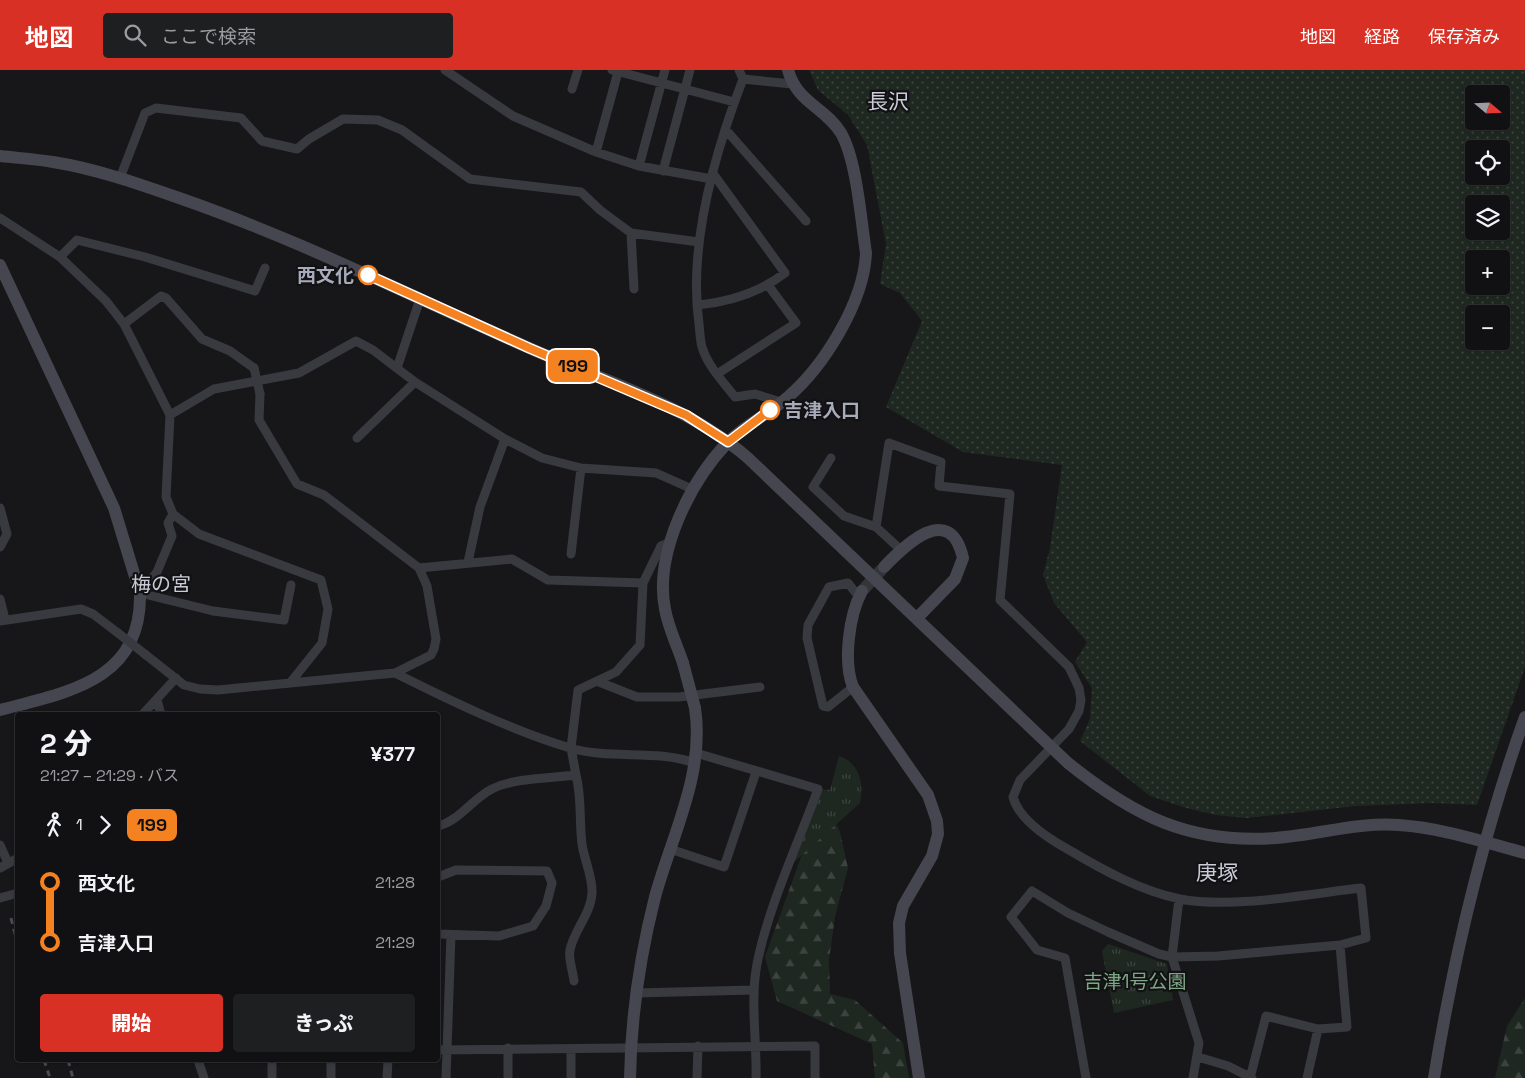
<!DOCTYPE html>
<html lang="ja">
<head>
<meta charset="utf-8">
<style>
	body { margin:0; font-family:"Space Grotesk","Noto Sans JP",sans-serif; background:#1e1f21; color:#f1f3f6; height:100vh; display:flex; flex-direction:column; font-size:19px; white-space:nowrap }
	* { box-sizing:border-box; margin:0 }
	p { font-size:16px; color:#9c9da0 }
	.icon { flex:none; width:28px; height:28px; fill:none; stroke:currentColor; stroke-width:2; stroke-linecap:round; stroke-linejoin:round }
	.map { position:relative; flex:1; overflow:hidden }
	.drawer { position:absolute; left:15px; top:642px; width:425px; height:350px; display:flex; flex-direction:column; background:#111113; border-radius:5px; box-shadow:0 1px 4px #0004,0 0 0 1px #303133 }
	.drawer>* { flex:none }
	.badge { padding:0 10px; border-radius:8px; font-size:18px; line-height:32px }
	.needle { width:32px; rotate:109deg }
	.fabs { position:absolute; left:1465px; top:15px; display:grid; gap:10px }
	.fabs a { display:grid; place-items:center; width:45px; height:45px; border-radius:5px; background:#111113; box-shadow:0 1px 4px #0004,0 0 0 1px #303133; font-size:25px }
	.map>.badge { position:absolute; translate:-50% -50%; box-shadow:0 0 0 2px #fff }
	.legs { display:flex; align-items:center; gap:8px; height:55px; padding:0 25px; font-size:16px }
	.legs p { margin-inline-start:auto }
	.summary { display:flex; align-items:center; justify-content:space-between; height:85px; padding:0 25px }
	h1 { font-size:28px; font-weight:800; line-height:38px }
	.action { display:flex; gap:10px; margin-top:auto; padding:10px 25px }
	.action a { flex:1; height:58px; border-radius:5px; background:#d93025; color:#fff; font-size:20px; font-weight:800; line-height:58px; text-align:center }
	.action a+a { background:#1e1f21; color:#f1f3f6 }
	ul { padding:0 25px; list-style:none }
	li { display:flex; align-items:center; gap:18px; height:60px; font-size:19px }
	li i { display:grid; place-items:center; width:8px; height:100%; margin:0 6px; background:currentColor }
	li i::after { content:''; width:12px; height:12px; margin:-6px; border:4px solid; border-radius:50%; background:#111113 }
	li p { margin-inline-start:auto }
	li:first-child i { background:linear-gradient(#0000 50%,currentColor 0) }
	li:last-child i { background:linear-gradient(currentColor 50%,#0000 0) }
	header { display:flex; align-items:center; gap:30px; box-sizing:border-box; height:70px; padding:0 25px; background:#d93025; color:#fff }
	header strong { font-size:24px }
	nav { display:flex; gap:28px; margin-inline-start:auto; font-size:18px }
	.search { width:350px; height:45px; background:#1e1f21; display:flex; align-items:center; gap:12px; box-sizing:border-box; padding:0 18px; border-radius:5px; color:#9c9da0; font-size:19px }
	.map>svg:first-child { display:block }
	.grass { fill:url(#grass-dots); fill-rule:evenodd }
	.forest { fill:url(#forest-firs) }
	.park { fill:url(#park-tufts) }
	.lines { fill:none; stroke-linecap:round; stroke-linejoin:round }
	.secondary-tunnel { stroke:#343539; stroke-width:12; stroke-dasharray:12 6; stroke-linecap:butt }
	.street { stroke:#393a40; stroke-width:9 }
	.secondary { stroke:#45464f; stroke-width:12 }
	.rail { stroke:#4a4b54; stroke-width:3; stroke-dasharray:6 5; stroke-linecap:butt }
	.street-bridge { stroke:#393a40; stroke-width:9 }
	.secondary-bridge { stroke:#45464f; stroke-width:12 }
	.line-1-casing { stroke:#fff; stroke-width:11 }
	.line-1 { stroke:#f58220; stroke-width:8 }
	.stop-1-dot { fill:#fff; stroke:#f58220; stroke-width:2.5 }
	.labels { text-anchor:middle; stroke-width:4.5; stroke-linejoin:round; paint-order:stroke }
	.stop-label { font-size:19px; font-weight:bold; fill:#a8abba; stroke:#121214; text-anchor:end }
	.park-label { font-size:19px; fill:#7da785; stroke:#121214 }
	.neighbourhood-label { font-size:20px; fill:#c9cbd6; stroke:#121214 }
	.quarter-label { font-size:21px; fill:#c9cbd6; stroke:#121214 }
</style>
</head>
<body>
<header>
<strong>地図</strong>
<div class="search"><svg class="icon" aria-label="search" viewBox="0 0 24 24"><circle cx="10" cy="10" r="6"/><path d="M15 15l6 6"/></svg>ここで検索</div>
<nav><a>地図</a><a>経路</a><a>保存済み</a></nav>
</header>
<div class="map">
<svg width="1525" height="1008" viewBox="0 0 1525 1008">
	<defs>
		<pattern id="grass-dots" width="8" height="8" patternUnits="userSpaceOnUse" patternTransform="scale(1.25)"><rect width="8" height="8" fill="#1e2821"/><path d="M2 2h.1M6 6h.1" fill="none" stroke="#3c443f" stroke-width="1.8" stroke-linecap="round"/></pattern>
		<pattern id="forest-firs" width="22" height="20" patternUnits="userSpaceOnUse" patternTransform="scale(1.25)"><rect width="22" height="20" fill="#1e2821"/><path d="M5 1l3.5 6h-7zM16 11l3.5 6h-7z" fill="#3c443f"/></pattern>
		<pattern id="park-tufts" width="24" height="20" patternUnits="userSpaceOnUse" patternTransform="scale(1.25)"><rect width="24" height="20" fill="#1e2821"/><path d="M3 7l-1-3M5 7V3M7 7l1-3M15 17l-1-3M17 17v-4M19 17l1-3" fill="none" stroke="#3c443f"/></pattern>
	</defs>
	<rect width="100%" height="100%" fill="#171719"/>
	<path class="grass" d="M809 0H1525V597L1477 735 1432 733 1356 736 1246 748 1216 745 1186 738 1150 726 1080 671 1090 649 1092 618 1075 592 1087 572 1054 533 1043 505 1050 478 1062 395 963 382 886 337 922 251 900 223 880 214 886 174 867 75 848 45 818 20ZM1474 24H1501V51H1474ZM1474 79H1501V106H1474ZM1474 134H1501V161H1474ZM1474 189H1501V216H1474ZM1474 244H1501V271H1474Z"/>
	<path class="forest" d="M823 726 840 762 848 798 835 847 829 890 830 924 855 930 903 973 909 1008H875L872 974 777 931 765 887Z
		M1525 928V1008H1495L1507 956Z"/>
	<path class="park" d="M839 686C860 693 864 714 860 733L794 792 818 719 830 720Z
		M1108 874 1167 894 1173 930 1114 943 1102 881Z"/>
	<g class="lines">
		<path class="secondary-tunnel" d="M862 521 884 497"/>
		<path class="street" d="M445 0 513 46 596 82 639 96 712 109
			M612 0 734 32
			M739 0 743 9
			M572 19 578 0
			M726 60 806 151
			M596 82 618 2
			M639 96 665 0
			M663 101 690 0
			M120 108 145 43 156 38 241 48 262 71 297 79 309 69 343 49 378 50 402 60 470 109 581 122 600 140 631 163 699 172
			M0 148 60 187 106 231 124 254 170 345 166 427 173 444 199 464 321 510 328 539 322 573 290 613
			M631 163 634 219
			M60 187 77 170 145 187 255 221 265 198
			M697 235C729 232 759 223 785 203L714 105
			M124 254 161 226 166 228 202 269 230 281 254 298
			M397 298 420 229
			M717 304 796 253 768 215
			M781 332 755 324 735 327C724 313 709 297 703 280 700 273 700 262 699 254 688 176 715 82 743 9L792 14
			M170 345 214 319 299 303 356 271 373 280 415 312 505 369 542 388 581 398 656 403 692 419
			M357 368 415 312
			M831 388 813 417 844 446 876 457 901 480
			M0 438 7 464 0 477
			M173 444 168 453 172 466 157 502 140 523 213 541 284 550 291 515
			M876 457 889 373 941 392 939 416 1010 424 1000 530 1069 597 1079 618 1081 630 1079 641 1069 659 1020 710 1013 727C1019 750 1049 769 1069 780 1103 800 1141 821 1180 829 1231 839 1308 824 1361 818L1366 868 1340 875 1218 886 1172 887 1159 884 1108 862 1068 843 1032 821 1011 847 1037 880 1065 888 1086 1008
			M571 484 581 398
			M468 492 480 437 505 369
			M419 498 512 489 548 510 643 513
			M0 529 5 549
			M0 551 81 539 93 544 118 563
			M146 585 184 615 200 619 218 620 395 603 431 585 434 579 436 569 427 516 419 498 324 425 297 414 259 350 260 324
			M395 603C449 630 513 661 570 678 611 690 655 679 695 693
			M599 612 637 627H679L760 617
			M853 617 828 637 823 636 807 568 808 555 829 517 848 513 859 527
			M157 630 161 645
			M142 645 176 608
			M696 683 818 719C798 774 768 837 757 894 750 931 757 971 756 1008
			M576 705 571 678 578 620 616 602 640 575 643 513 661 476 671 472
			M438 756C459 751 472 729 492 719 513 708 552 708 576 705 582 728 579 750 582 774 584 789 593 808 592 823 591 844 574 860 570 880 568 889 573 901 574 911
			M0 775 8 793
			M670 779 724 797 756 702
			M0 798 18 788
			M438 807 456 800 547 801 552 813 546 836 533 856 499 866 438 864
			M0 828 18 823
			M1179 829 1172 887 1199 973 1193 1008
			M636 923 754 920
			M508 978V1008
			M438 980 815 976V1008
			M1198 987 1228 996 1252 1008
			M198 990 204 1008
			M272 1008V990
			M331 1008V990
			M387 1008 388 990
			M446 1008 451 865
			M571 1008V980
			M697 1008 698 976
			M1250 1008 1266 946 1318 959 1347 957 1340 875
			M1307 1008 1318 959"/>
		<path class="secondary" d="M0 86C17 88 35 89 53 92 97 99 139 114 182 129 300 170 412 227 527 277 603 311 684 333 748 388L1068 693C1134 746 1189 774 1275 768 1317 765 1357 752 1399 755 1442 758 1484 772 1525 783
			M0 195 114 438 140 523C142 611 68 622 0 640
			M884 497C905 475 950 431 963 488L955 509 917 548
			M862 521C849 545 843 592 853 617L928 725 937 751 938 764 932 786 903 836 899 853 900 883 919 1008
			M683 593C677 575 668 557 665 539 654 484 690 412 727 373 744 355 769 344 788 327 824 296 864 232 866 183 861 151 857 91 841 63 825 37 797 33 788 0
			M630 1008C631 947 640 886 655 827 672 765 705 704 695 638
			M1434 1008C1454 885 1483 764 1525 647"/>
		<path class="rail" d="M11 848 18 876
			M44 990 50 1008
			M68 990 73 1008"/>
		<path class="street-bridge" d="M254 298 260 324
			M118 563 146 585"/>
		<path class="secondary-bridge" d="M683 593 695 638"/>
	</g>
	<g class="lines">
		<g class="line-1-casing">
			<path id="line-1" d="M368 205 529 278 686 345 728 372 770 340"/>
		</g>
		<use href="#line-1" class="line-1"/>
	</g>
	<g class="stop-1-dot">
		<circle cx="368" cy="205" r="9"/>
		<circle cx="770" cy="340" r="9"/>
	</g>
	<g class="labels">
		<g class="stop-label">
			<text x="354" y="212">西文化</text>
			<text x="784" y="347" text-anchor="start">吉津入口</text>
		</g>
		<g class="park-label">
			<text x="1135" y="918">吉津1号公園</text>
		</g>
		<g class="neighbourhood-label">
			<text x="161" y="521">梅の宮</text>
		</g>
		<g class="quarter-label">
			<text x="888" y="39">長沢</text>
			<text x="1217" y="810">庚塚</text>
		</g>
	</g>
</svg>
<div class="fabs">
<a><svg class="needle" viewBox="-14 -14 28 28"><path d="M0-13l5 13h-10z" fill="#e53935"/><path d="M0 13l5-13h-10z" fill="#9c9da0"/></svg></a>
<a><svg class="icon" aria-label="locate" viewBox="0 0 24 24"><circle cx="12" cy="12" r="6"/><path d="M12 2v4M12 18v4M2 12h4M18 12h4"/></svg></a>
<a><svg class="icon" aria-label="layers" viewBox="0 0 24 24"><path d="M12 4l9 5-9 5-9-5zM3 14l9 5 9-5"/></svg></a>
<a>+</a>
<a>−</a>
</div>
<b class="badge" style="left:573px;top:296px;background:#f58220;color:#111">199</b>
<section class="drawer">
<div class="summary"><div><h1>2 分</h1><p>21:27 – 21:29 · バス</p></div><b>¥377</b></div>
<div class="legs"><svg class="icon" aria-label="walk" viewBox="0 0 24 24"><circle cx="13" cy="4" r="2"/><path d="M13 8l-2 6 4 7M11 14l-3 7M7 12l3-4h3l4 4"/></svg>1<svg class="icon" aria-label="forward" viewBox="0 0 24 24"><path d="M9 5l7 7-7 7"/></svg><b class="badge" style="background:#f58220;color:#111">199</b></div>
<ul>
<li><i style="color:#f58220"></i><b>西文化</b><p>21:28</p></li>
<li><i style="color:#f58220"></i><b>吉津入口</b><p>21:29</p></li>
</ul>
<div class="action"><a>開始</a><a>きっぷ</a></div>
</section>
</div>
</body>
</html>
